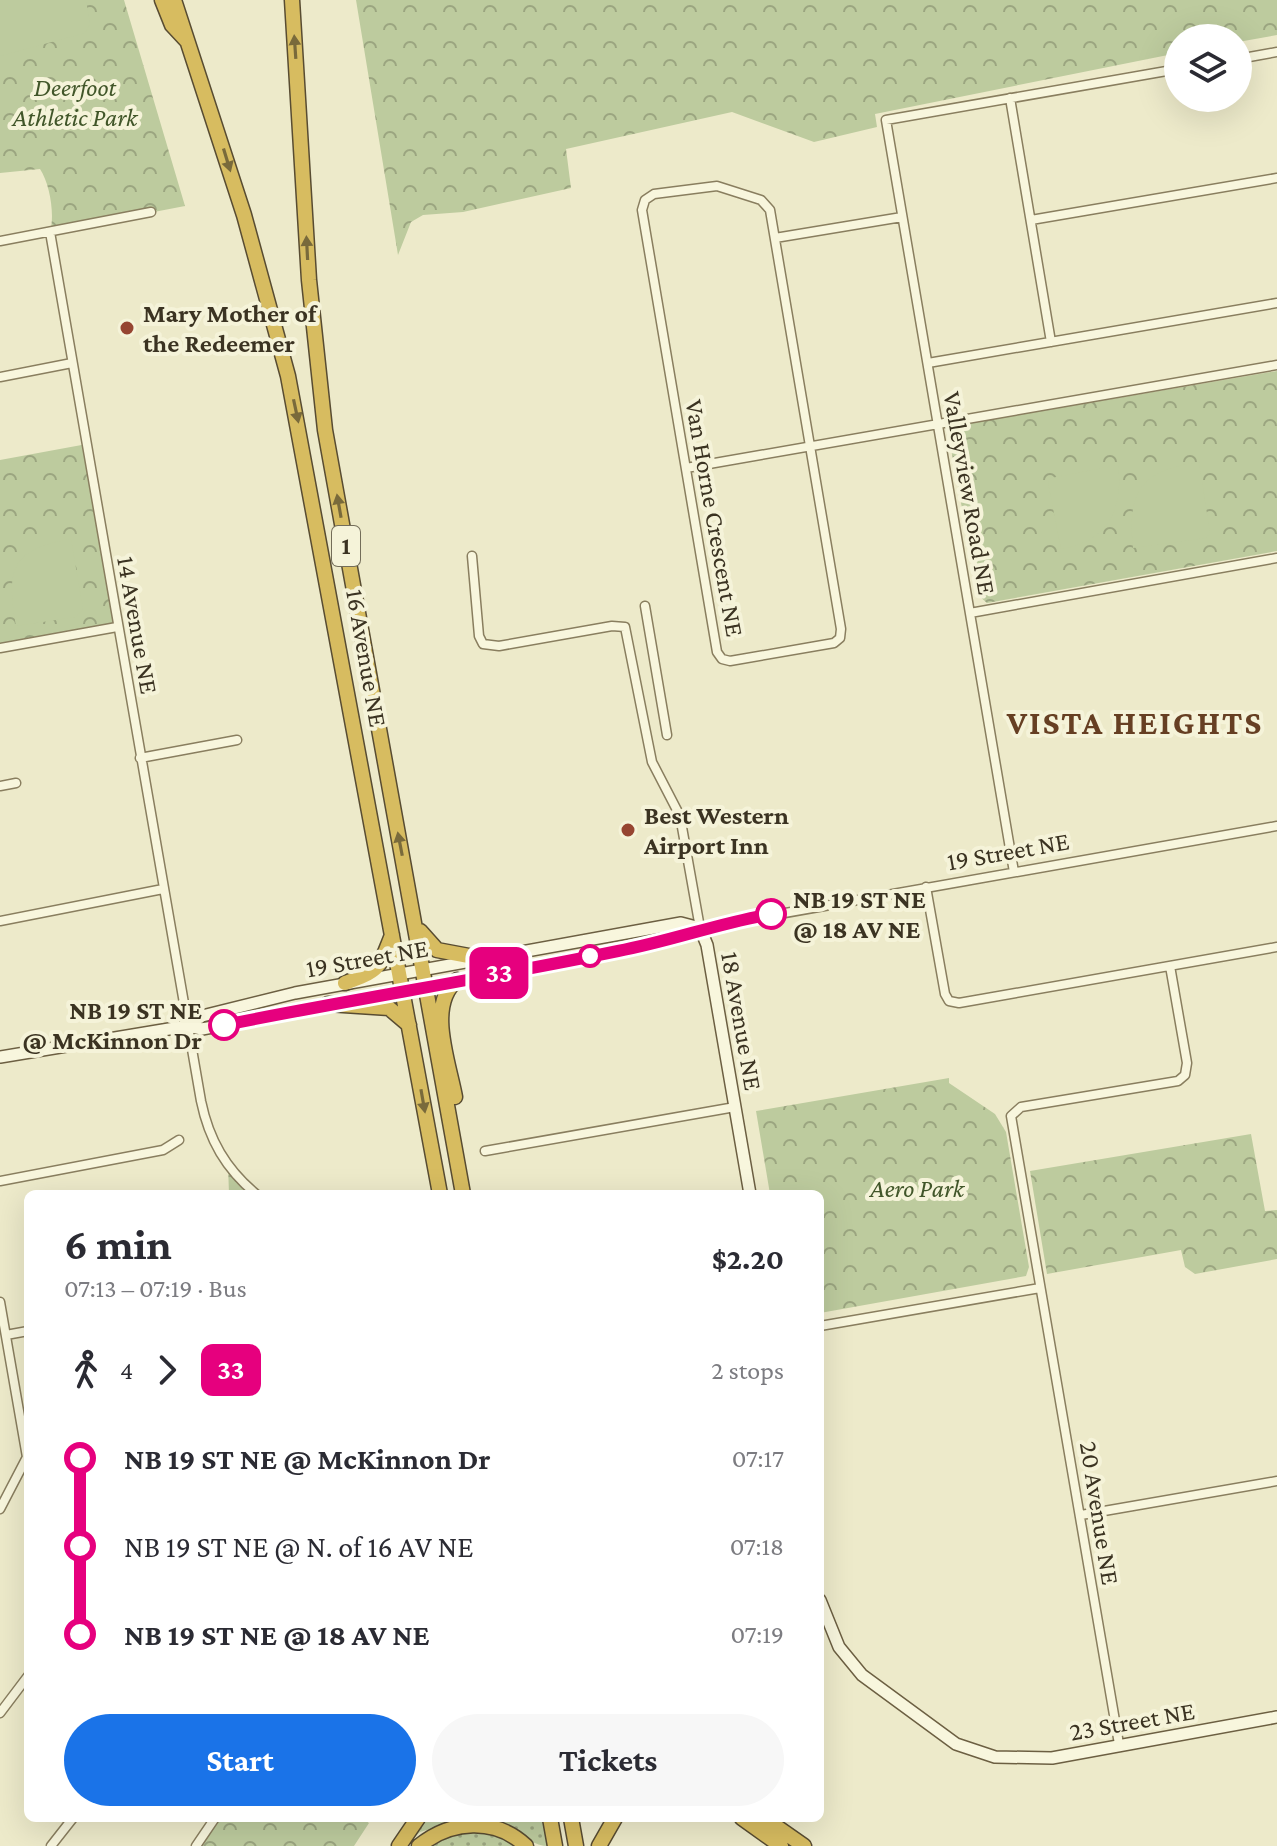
<!DOCTYPE html>
<html lang="en">
<head>
<meta charset="utf-8">
<style>
	body { margin:0; font-family:"Crimson Pro",serif; background:#f7f7f7; color:#2b2b33; height:100vh; display:flex; flex-direction:column; font-size:30px; white-space:nowrap }
	* { box-sizing:border-box; margin:0 }
	p { font-size:26px; color:#7c7c81 }
	.icon { flex:none; width:44px; height:44px; fill:none; stroke:currentColor; stroke-width:2; stroke-linecap:round; stroke-linejoin:round }
	.map { position:relative; flex:1; overflow:hidden }
	.drawer { position:absolute; left:24px; top:1190px; width:800px; height:632px; display:flex; flex-direction:column; background:#fff; border-radius:12px; box-shadow:0 8px 32px #0002 }
	.drawer>* { flex:none }
	.badge { padding:0 16px; border-radius:12px; font-size:28px; line-height:52px }
	.buttons { position:absolute; left:1164px; top:24px; display:grid; gap:16px }
	.buttons a { display:grid; place-items:center; width:88px; height:88px; border-radius:50%; background:#fff; box-shadow:0 8px 32px #0002; font-size:40px }
	.map>.badge { position:absolute; translate:-50% -50%; box-shadow:0 0 0 4px #fff }
	.legs { display:flex; align-items:center; gap:12px; height:88px; padding:0 40px; font-size:26px }
	.legs p { margin-inline-start:auto }
	.head { display:flex; align-items:center; justify-content:space-between; height:136px; padding:0 40px }
	h1 { font-size:44px; font-weight:700; line-height:60px }
	.primary-button { display:flex; gap:16px; margin-top:auto; padding:16px 40px }
	.primary-button a { flex:1; height:92px; border-radius:48px; background:#1a73e8; color:#fff; font-size:32px; font-weight:700; line-height:92px; text-align:center }
	.primary-button a+a { background:#f7f7f7; color:#2b2b33 }
	ul { padding:0 40px; list-style:none }
	li { display:flex; align-items:center; gap:28px; height:88px; font-size:30px }
	li i { display:grid; place-items:center; width:12px; height:100%; margin:0 10px; background:currentColor }
	li i::after { content:''; width:20px; height:20px; margin:-10px; border:6px solid; border-radius:50%; background:#fff }
	li p { margin-inline-start:auto }
	li:first-child i { background:linear-gradient(#0000 50%,currentColor 0) }
	li:last-child i { background:linear-gradient(currentColor 50%,#0000 0) }
	.map>svg:first-child { display:block }
	.grass { fill:url(#grass-dots) }
	.park { fill:url(#park-crowns) }
	.garden { fill:#bdcb9e }
	.lines { fill:none; stroke-linecap:round; stroke-linejoin:round }
	.street-casing { stroke:#897e5f; stroke-width:11 }
	.secondary-casing { stroke:#6c5f42; stroke-width:14 }
	.highway-casing { stroke:#584c32; stroke-width:17 }
	.street { stroke:#f8f6dd; stroke-width:8 }
	.secondary { stroke:#f8f6dd; stroke-width:11 }
	.highway { stroke:#d7bc60; stroke-width:14 }
	.oneway { fill:#796a3b }
	.line-1-casing { stroke:#fff; stroke-width:18 }
	.line-1 { stroke:#e6007e; stroke-width:12 }
	.poi-dot { fill:#964531; stroke:#f5f3d9; stroke-width:3 }
	.stop-1-dot { fill:#fff; stroke:#e6007e; stroke-width:4 }
	.labels { text-anchor:middle; stroke-width:8; stroke-linejoin:round; paint-order:stroke }
	.shield { fill:#f5f3d9; stroke:#736d59; stroke-width:2 }
	.shield-label { font-size:24px; font-weight:bold; fill:#3b3322 }
	.park-label { font-size:26px; font-style:italic; fill:#415629; stroke:#f5f3d9 }
	.poi-label { font-size:26px; font-weight:bold; fill:#3b3322; stroke:#f5f3d9; text-anchor:start }
	.street-label { font-size:26px; fill:#3b3322; stroke:#f5f3d9 }
	.stop-label { font-size:26px; font-weight:bold; fill:#3b3322; stroke:#f5f3d9; text-anchor:start }
	.district-label { font-size:34px; font-weight:bold; letter-spacing:2px; fill:#663f23; stroke:#f5f3d9 }
</style>
</head>
<body>
<div class="map">
<svg width="1277" height="1846" viewBox="0 0 1277 1846">
	<defs>
		<pattern id="grass-dots" width="8" height="8" patternUnits="userSpaceOnUse" patternTransform="scale(2)"><rect width="8" height="8" fill="#bdcb9e"/><path d="M2 2h.1M6 6h.1" fill="none" stroke="#9ba580" stroke-width="1.8" stroke-linecap="round"/></pattern>
		<pattern id="park-crowns" width="20" height="18" patternUnits="userSpaceOnUse" patternTransform="scale(2)"><rect width="20" height="18" fill="#bdcb9e"/><path d="M2 6a3 3 0 1 1 6 0M12 15a3 3 0 1 1 6 0" fill="none" stroke="#9ba580"/></pattern>
	</defs>
	<rect width="100%" height="100%" fill="#edeaca"/>
	<path class="grass" d="M423 1818H467L420 1832 411 1840Z
		M478 1818H544L548 1846C528 1846 508 1821 478 1818Z
		M459 1832H492L519 1846H431Z"/>
	<path class="park" d="M0 0H124L185 206 50 232C55 215 50 184 40 169L0 173Z
		M356 0H1277V35L1238 42V38H1178V53L875 114 877 127 814 142 732 112 566 149 571 188 463 212 423 215 411 222 398 255Z
		M1277 371V551L987 603 978 595 947 427Z
		M87 444 117 627 0 648V460Z
		M949 1078V1083L995 1114 1006 1132 1029 1267 1026 1276 820 1313V1194H770L756 1111Z
		M1251 1134 1265 1211 1277 1210V1259L1195 1274 1185 1267 1181 1250 1047 1274 1030 1171Z
		M228 1165 256 1194H229Z
		M215 1818H362L369 1823 354 1846H196Z"/>
	<path class="garden" d="M0 0H86L90 24 85 33 0 56Z
		M1199 462 1210 533 1206 538 1133 548C1127 490 1141 471 1199 462Z
		M1118 465C1124 510 1107 542 1061 549L1048 483 1051 478Z
		M71 539 83 609 76 617 16 626C6 569 11 549 71 539Z"/>
	<g class="lines">
		<g class="street-casing">
			<path id="street" d="M1238 59 1277 52
				M1010 98 1051 342
				M717 186 761 200 770 210 841 629 840 638 834 643 730 661 722 659 717 652 642 210 645 200 654 194Z
				M1031 220 1277 178
				M50 232 201 1101C209 1140 226 1169 256 1194
				M775 238 902 217
				M0 241 151 212
				M928 363 1277 303
				M0 377 72 363
				M686 468 1277 365
				M472 556 479 636 483 644 499 646 612 626 625 627 652 762 680 816 700 928 1277 826
				M645 606 667 735
				M970 613 1277 558
				M0 648 117 627
				M140 758 237 740
				M0 786 16 783
				M1014 872 886 120 1178 69
				M926 887 945 994 949 1001 959 1003 1277 947
				M0 921 163 889
				M485 1151 735 1107
				M0 1181 163 1150 179 1140
				M0 1302 27 1457 0 1509
				M820 1326 1040 1288
				M6 1335 28 1331
				M1081 1515 1277 1481
				M0 1713 28 1676
				M1119 1744 1011 1116 1021 1107 1178 1081 1185 1075 1187 1063 1170 966
				M51 1846 73 1818
				M196 1846 215 1818"/>
		</g>
		<g class="secondary-casing">
			<path id="secondary" d="M700 928 707 945 750 1194
				M187 1026 198 1017 295 993 681 923 700 928
				M0 1057 187 1026 202 1029 617 951 684 936 700 928
				M820 1600 839 1647 862 1675 956 1744 995 1757 1052 1758 1277 1717"/>
		</g>
		<g class="highway-casing">
			<path id="highway" d="M162 0 172 25 186 40
				M174 0 244 215 288 376 440 1194
				M292 0 309 280 325 430 463 1194
				M420 931 437 950 485 959
				M345 983C381 970 379 968 392 935
				M328 1004 389 1008 409 1025
				M455 1097C449 1063 426 1005 457 980
				M550 1818 555 1846
				M571 1818 576 1846
				M742 1818 781 1846
				M764 1818 804 1846
				M399 1846 418 1818
				M419 1846C451 1820 495 1817 526 1846
				M599 1846 615 1818"/>
		</g>
		<use href="#street" class="street"/>
		<use href="#secondary" class="secondary"/>
		<use href="#highway" class="highway"/>
	</g>
	<defs><path id="oneway-solid" d="M-6-.8H1V-3.2L6.5 0L1 3.2V.8H-6Z" transform="scale(2)"/></defs>
	<g class="oneway">
		<use href="#oneway-solid" transform="translate(295 47) rotate(-94)"/>
		<use href="#oneway-solid" transform="translate(227 160) rotate(73)"/>
		<use href="#oneway-solid" transform="translate(307 248) rotate(-93)"/>
		<use href="#oneway-solid" transform="translate(296 411) rotate(78)"/>
		<use href="#oneway-solid" transform="translate(339 506) rotate(-100)"/>
		<use href="#oneway-solid" transform="translate(400 844) rotate(-101)"/>
		<use href="#oneway-solid" transform="translate(423 1101) rotate(80)"/>
	</g>
	<g class="lines">
		<g class="line-1-casing">
			<path id="line-1" d="M224 1025C355 999 487 978 618 951 671 941 719 923 771 914"/>
		</g>
		<use href="#line-1" class="line-1"/>
	</g>
	<g class="poi-dot">
		<circle cx="127" cy="328" r="8"/>
		<circle cx="628" cy="830" r="8"/>
	</g>
	<g class="stop-1-dot">
		<circle cx="771" cy="914" r="14"/>
		<circle cx="590" cy="956" r="10"/>
		<circle cx="224" cy="1025" r="14"/>
	</g>
	<g class="labels">
		<rect class="shield" x="332" y="526" width="28" height="40" rx="6"/>
		<g class="shield-label">
			<text x="346" y="554">1</text>
		</g>
		<g class="park-label">
			<text x="75" y="96">Deerfoot<tspan x="75" dy="30">Athletic Park</tspan></text>
			<text x="917" y="1197">Aero Park</text>
		</g>
		<g class="poi-label">
			<text x="143" y="322">Mary Mother of<tspan x="143" dy="30">the Redeemer</tspan></text>
			<text x="644" y="824">Best Western<tspan x="644" dy="30">Airport Inn</tspan></text>
		</g>
		<g class="street-label">
			<text transform="translate(970 493) rotate(80)" y="9">Valleyview Road NE</text>
			<text transform="translate(715 518) rotate(80)" y="9">Van Horne Crescent NE</text>
			<text transform="translate(138 625) rotate(80)" y="9">14 Avenue NE</text>
			<text transform="translate(367 658) rotate(80)" y="9">16 Avenue NE</text>
			<text transform="translate(1008 851) rotate(-10)" y="9">19 Street NE</text>
			<text transform="translate(367 958) rotate(-10)" y="9">19 Street NE</text>
			<text transform="translate(742 1021) rotate(80)" y="9">18 Avenue NE</text>
			<text transform="translate(1100 1513) rotate(81)" y="9">20 Avenue NE</text>
			<text transform="translate(1132 1721) rotate(-10)" y="9">23 Street NE</text>
		</g>
		<g class="stop-label">
			<text x="793" y="908">NB 19 ST NE<tspan x="793" dy="30">@ 18 AV NE</tspan></text>
			<text x="202" y="1019" text-anchor="end">NB 19 ST NE<tspan x="202" dy="30">@ McKinnon Dr</tspan></text>
		</g>
		<g class="district-label">
			<text x="1135" y="734">VISTA HEIGHTS</text>
		</g>
	</g>
</svg>
<div class="buttons">
<a><svg class="icon" aria-label="layers" viewBox="0 0 24 24"><path d="M12 4l9 5-9 5-9-5zM3 14l9 5 9-5"/></svg></a>
</div>
<b class="badge" style="left:499px;top:973px;background:#e6007e;color:#fff">33</b>
<section class="drawer">
<div class="head"><div><h1>6 min</h1><p>07:13 – 07:19 · Bus</p></div><b>$2.20</b></div>
<div class="legs"><svg class="icon" aria-label="walk" viewBox="0 0 24 24"><circle cx="13" cy="4" r="2"/><path d="M13 8l-2 6 4 7M11 14l-3 7M7 12l3-4h3l4 4"/></svg>4<svg class="icon" aria-label="forward" viewBox="0 0 24 24"><path d="M9 5l7 7-7 7"/></svg><b class="badge" style="background:#e6007e;color:#fff">33</b><p>2 stops</p></div>
<ul>
<li><i style="color:#e6007e"></i><b>NB 19 ST NE @ McKinnon Dr</b><p>07:17</p></li>
<li><i style="color:#e6007e"></i><span>NB 19 ST NE @ N. of 16 AV NE</span><p>07:18</p></li>
<li><i style="color:#e6007e"></i><b>NB 19 ST NE @ 18 AV NE</b><p>07:19</p></li>
</ul>
<div class="primary-button"><a>Start</a><a>Tickets</a></div>
</section>
</div>
</body>
</html>
